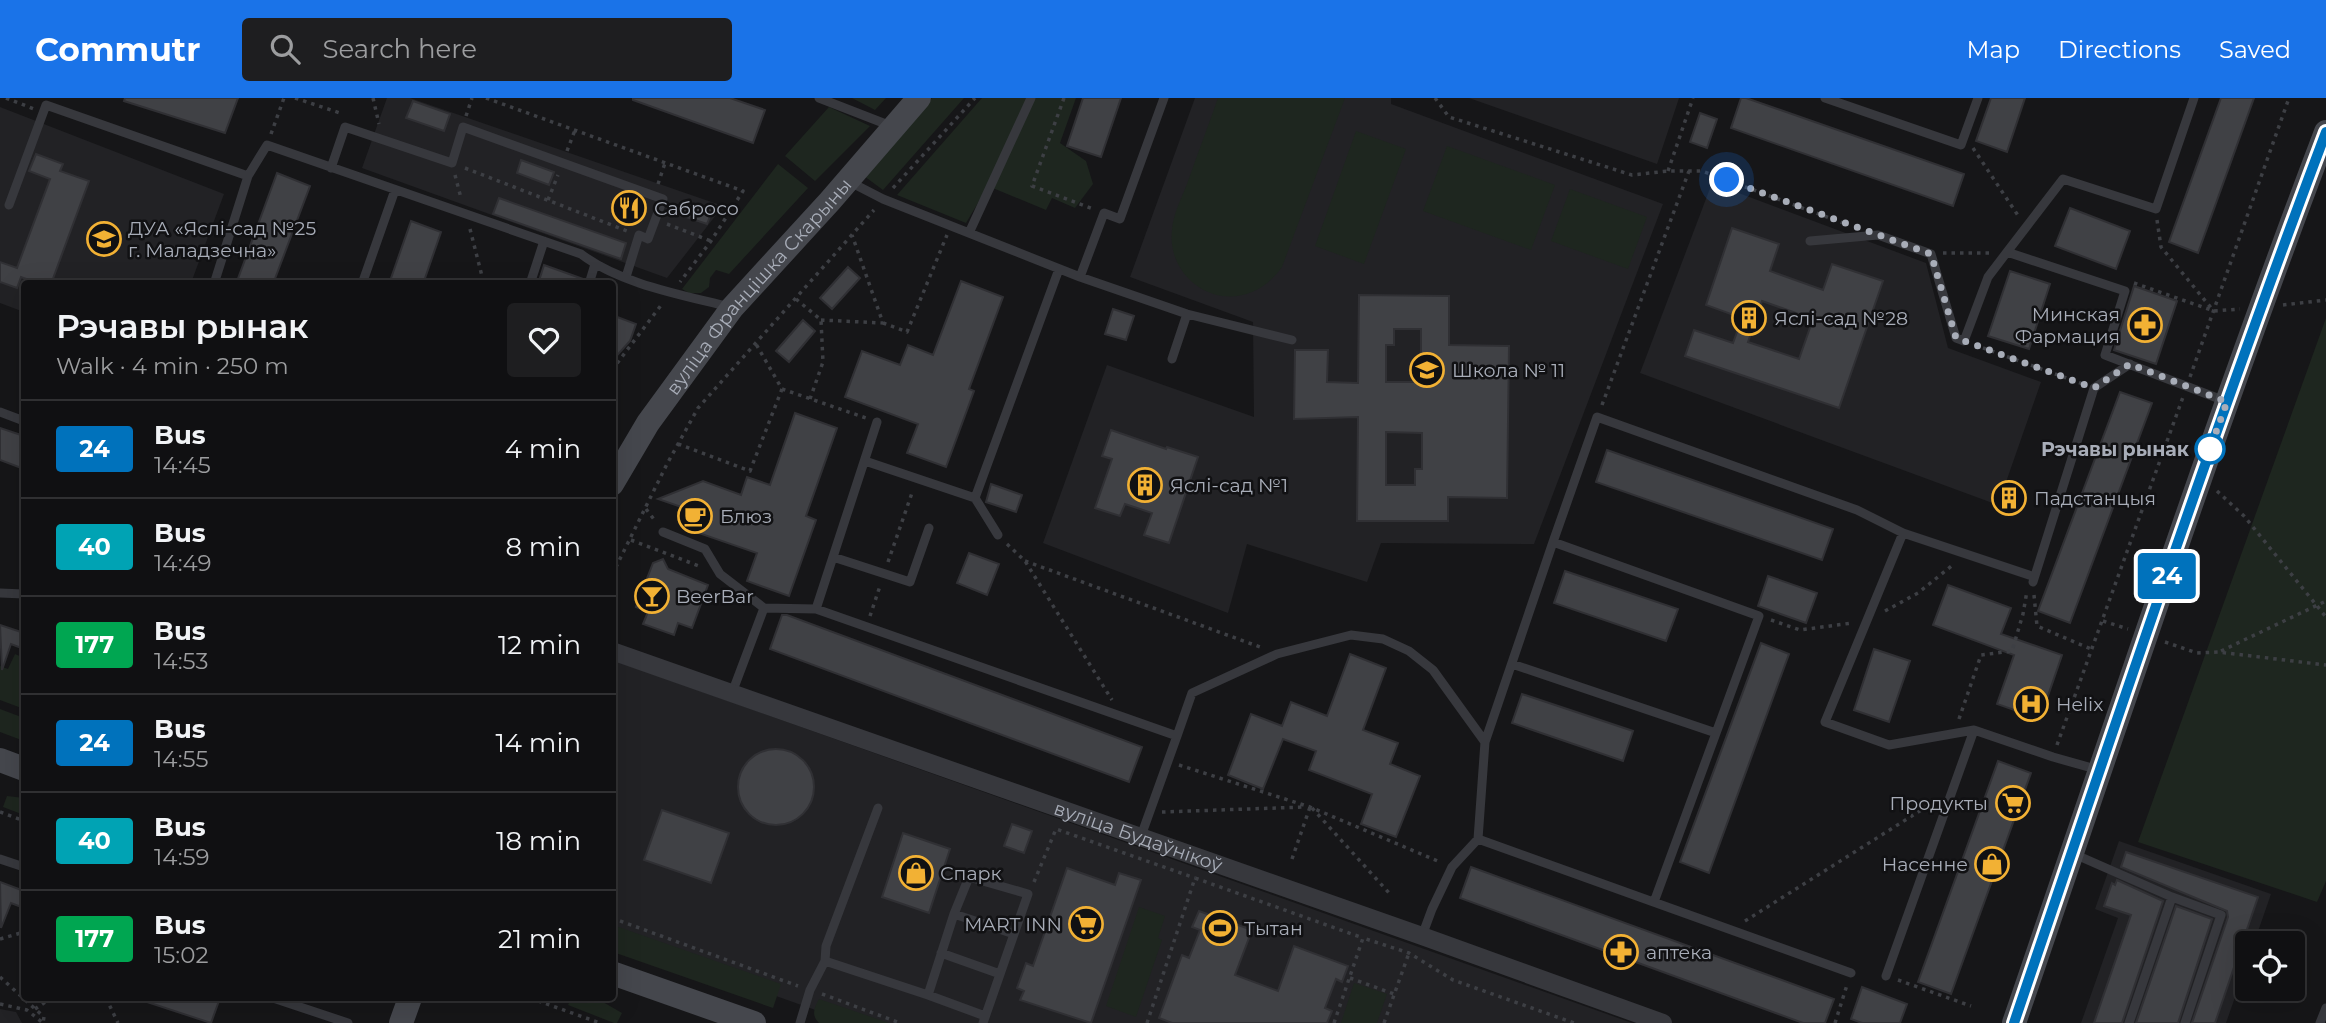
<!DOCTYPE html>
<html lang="en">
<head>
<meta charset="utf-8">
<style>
	body { margin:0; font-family:Montserrat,sans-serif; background:#1e1e20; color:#f1f3f6; height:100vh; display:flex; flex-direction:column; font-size:26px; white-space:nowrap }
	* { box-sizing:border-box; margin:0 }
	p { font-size:23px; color:#9c9d9f }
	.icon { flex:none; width:38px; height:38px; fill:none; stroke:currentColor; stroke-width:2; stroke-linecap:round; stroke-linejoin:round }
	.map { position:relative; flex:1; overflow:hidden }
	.sheet { position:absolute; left:21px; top:182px; width:595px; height:721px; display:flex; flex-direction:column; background:#101012; border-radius:7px; box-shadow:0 7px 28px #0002,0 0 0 2px #303032 }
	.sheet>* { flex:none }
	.badge { padding:0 14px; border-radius:5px; font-size:24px; line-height:46px }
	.tools { position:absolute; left:2235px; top:833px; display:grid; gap:14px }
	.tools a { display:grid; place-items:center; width:70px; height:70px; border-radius:7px; background:#101012; box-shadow:0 7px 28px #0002,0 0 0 2px #303032; font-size:35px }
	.you { position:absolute; width:35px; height:35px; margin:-18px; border:5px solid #fff; border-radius:50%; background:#1a73e8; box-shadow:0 0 0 10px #1a73e833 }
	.map>.badge { position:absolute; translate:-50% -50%; box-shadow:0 0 0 4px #fff }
	.round { display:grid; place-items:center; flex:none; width:74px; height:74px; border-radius:7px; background:#1e1e20 }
	.overview { display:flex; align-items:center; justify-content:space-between; height:119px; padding:0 35px }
	h1 { font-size:33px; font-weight:600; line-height:52px }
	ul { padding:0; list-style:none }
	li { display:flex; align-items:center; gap:21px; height:98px; padding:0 35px; border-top:2px solid #303032 }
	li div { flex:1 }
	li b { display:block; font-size:26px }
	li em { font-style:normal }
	li .badge { min-width:77px; font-weight:700; text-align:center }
	header { display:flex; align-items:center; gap:42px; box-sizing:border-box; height:98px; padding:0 35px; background:#1a73e8; color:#fff }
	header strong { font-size:33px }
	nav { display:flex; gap:38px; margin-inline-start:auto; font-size:24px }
	.search { width:490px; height:63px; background:#1e1e20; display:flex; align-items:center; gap:18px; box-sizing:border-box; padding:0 24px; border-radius:7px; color:#9c9d9f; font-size:26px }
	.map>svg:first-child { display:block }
	.built { fill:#222225 }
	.green { fill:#1e261f }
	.building { fill:#404145; stroke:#303034; stroke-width:2; fill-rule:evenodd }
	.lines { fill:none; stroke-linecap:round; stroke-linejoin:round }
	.path { stroke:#3d3f44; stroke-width:3.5; stroke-dasharray:3.5 5; stroke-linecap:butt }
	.service { stroke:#37383d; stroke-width:9 }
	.minor { stroke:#37383d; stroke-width:18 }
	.secondary { stroke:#45474d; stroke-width:24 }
	.line-casing { stroke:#fff; stroke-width:16 }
	.line { stroke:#0072bc; stroke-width:10 }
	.walk { stroke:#a8adb8; stroke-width:7; stroke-dasharray:0 12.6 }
	.stop-dot { fill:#fff; stroke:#0072bc; stroke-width:3.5 }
	.labels { text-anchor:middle; stroke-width:5; stroke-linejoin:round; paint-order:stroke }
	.poi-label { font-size:19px; fill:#a8adb8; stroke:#111113; text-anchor:start }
	.street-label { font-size:19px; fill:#a8adb8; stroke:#111113 }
	.stop-label { font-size:19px; font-weight:bold; fill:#a8adb8; stroke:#111113; text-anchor:end }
</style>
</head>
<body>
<header>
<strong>Commutr</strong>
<div class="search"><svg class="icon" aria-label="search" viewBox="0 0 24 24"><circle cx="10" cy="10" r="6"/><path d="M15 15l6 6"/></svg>Search here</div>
<nav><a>Map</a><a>Directions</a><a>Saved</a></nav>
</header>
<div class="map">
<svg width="2326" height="925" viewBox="0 0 2326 925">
	<rect width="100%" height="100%" fill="#161618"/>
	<path class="built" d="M387 0H410L723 108 667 180 362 70Z
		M1195 0H1391V6L1663 106 1534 446 1381 445 1367 484 1247 446 1228 515 1043 445 1107 267 1254 319 1253 224 1130 179Z
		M1469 0H1679L1657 66Z
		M0 9 224 96 191 185 24 186V214L0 205Z
		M1712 85 1926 165 1948 250 2041 284 1998 407 1640 275Z
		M613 562 1632 925H852L613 840Z
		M2119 743 2271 796 2254 845H2247V865L2226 925H2081L2118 820 2095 811Z
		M0 911 16 914 22 925H0Z"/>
	<path class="green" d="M852 0H886L875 12Z
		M932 0H964L883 92 864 78Z
		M982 0H1076L1060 45 1086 63 1093 86 1075 110 1052 100 1046 112 988 88 966 125 897 97Z
		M1218 0H1345L1282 169C1268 189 1247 201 1222 198 1191 193 1168 164 1172 132 1173 117 1181 101 1187 86 1197 57 1208 29 1218 0Z
		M829 9 870 28 815 83 785 58Z
		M1356 33 1406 51 1364 166 1315 148Z
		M1447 48 1555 87 1531 152 1423 113Z
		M778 66 808 90 729 176 716 172 710 180 709 189 701 195H689L682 191Z
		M1570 91 1647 119 1628 171 1551 143Z
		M2326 220V783L2317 804 2138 744Z
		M15 556 24 560V611L0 602V568L8 571Z
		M0 611 24 620V643L0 634Z
		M7 698 24 700V717L3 709Z
		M1139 809 1165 818 1158 840 1162 842 1136 919 1106 908Z
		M613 827 781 886 773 910 613 854Z
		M1354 885 1387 896 1377 925H1341Z
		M571 900H596L622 915 617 925H614L568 907Z
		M819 901 889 925H819C811 917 814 910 819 901Z"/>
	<path class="building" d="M125 0H238L225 35 124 3Z
		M633 0H730L765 12 753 45 633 2Z
		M1083 0H1121L1101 59 1067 48Z
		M1741 0H1746L1964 76 1953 108 1731 30Z
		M1991 0H2025L2007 54 1976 43Z
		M2221 0H2254L2198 155 2169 144Z
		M413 3 450 16 444 33 406 20Z
		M1700 15 1717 21 1707 50 1690 44Z
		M36 56 63 66 60 73 89 83 51 186H40L21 179 17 190 0 184V164L17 170 50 81 29 73Z
		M521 62 554 74 549 87 517 75Z
		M277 75 310 88 273 186H236Z
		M499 100 626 145 621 161 493 116Z
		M688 105 712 113 707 126 683 118Z
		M2070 110 2130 133 2116 171 2055 148Z
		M411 123 441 134 423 186H389Z
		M1732 130 1779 146 1770 173 1823 192 1832 166 1883 183 1839 310 1685 258 1694 232 1733 245 1742 220 1706 207ZM1762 203 1813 221 1799 261 1748 244Z
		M544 167 583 181 582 186H538Z
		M848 169 860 180 832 211 820 200Z
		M2010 173 2050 186 2029 251 1988 238Z
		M961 183 1003 199 969 291 974 293 946 369 907 355 918 326 845 299 862 253 900 267 908 247 933 257Z
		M2134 188 2177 203 2156 266 2114 252Z
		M1359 197 1449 198V247L1509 248 1507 400 1448 399V423H1357L1358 319 1294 321 1295 252H1328L1327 284 1358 285ZM1394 231H1421V284H1386V247H1394ZM1386 334 1422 335V371H1415V387H1386Z
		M1113 211 1134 218 1126 242 1105 236Z
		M612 217 636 226 630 243 612 263Z
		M803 222 815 233 789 264 776 253Z
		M2120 294 2152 305 2070 525 2038 513Z
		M795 315 837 330 806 418 816 422 789 498 747 483 757 455 687 431 693 413 658 401 703 383 741 397 747 379 770 387Z
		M0 330 24 338V371L0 362Z
		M1111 332 1166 351 1167 349 1198 359 1169 445 1144 437 1152 415 1125 406 1120 418 1095 410 1112 361 1102 358Z
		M1607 352 1833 431 1822 462 1596 384Z
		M2006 384 2021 389 2011 416 1997 411Z
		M991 386 1022 397 1016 414 986 404Z
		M969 455 999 466 987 497 957 485Z
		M663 461 668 471 708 487 692 530 678 525 674 537 643 526 648 514 636 509 653 465Z
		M1565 473 1678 511 1666 543 1554 505Z
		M1768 478 1817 495 1806 525 1758 508Z
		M1948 487 2011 510 2001 536 2062 557 2040 621 1997 606 2014 557 1933 527Z
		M782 517H787L1142 649 1129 684 770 551Z
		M0 527 24 535V551L11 546 2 572Z
		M1761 545 1789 556 1709 775 1680 764Z
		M1874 551 1910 563 1889 624 1854 612Z
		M1350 556 1386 570 1363 632 1398 645 1390 666 1420 678 1396 739 1361 726 1372 696 1309 672 1316 653 1283 641 1263 691 1228 677 1251 616 1282 628 1291 604 1327 618Z
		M1522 596 1633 633 1623 663 1512 625Z
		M738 689a38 38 0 1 1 76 0a38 38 0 1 1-76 0Z
		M1998 663 2031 675 1951 896 1918 884Z
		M662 712 729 735 711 785 644 762Z
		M1012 726 1032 733 1024 755 1004 748Z
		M903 735 950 751 929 815 882 799Z
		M2126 754 2258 799 2215 925H2192L2228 819 2227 813 2121 769Z
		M1471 769 1834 901 1825 925H1803L1460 800Z
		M1067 770 1115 787 1119 775 1141 782 1091 925 1020 902 1024 893 1017 890 1026 865 1033 868Z
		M2117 782 2163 803 2122 925H2094L2131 817 2104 808 2112 785 2115 787Z
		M0 784 24 793V810L11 805 1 830Z
		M2176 808 2212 821 2178 925H2136Z
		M1199 813 1252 832 1235 877 1278 893 1294 848 1348 868 1342 884 1336 881 1325 910 1332 913 1327 925H1172L1159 920 1182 857 1189 860 1200 832 1192 829Z
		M1862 889 1907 906 1900 925H1862L1851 921Z
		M141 900H220L211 925 141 902Z"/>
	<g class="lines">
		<path class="path" d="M6 0 34 11
			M295 0 343 16
			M373 0 379 26
			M486 0 743 93 711 143 680 184
			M1064 0 1032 88 1093 111
			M1435 0 1449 19 1632 77 1668 73H1702L1846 126
			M466 18 472 0
			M271 36 284 0
			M1973 50 2019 119
			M567 53 575 32
			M465 70 627 133
			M1668 73 1693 0
			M455 77 461 100
			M658 86 665 65
			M893 90 975 0
			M548 102 558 77
			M2157 122 2161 149 2212 211
			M667 126 711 143
			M470 131 484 186
			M1943 155H1991
			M2134 185 2214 213 2240 211
			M796 201 821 222 823 264 810 301
			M2283 207 2326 202
			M821 222 883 225 852 137
			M883 225 907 234 947 137
			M1975 247 2083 286
			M612 272 662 206
			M2190 279 2289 0
			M782 291 866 320
			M1602 307 1689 73
			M678 346 750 373 782 291 756 246
			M2217 393 2244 418 2326 519
			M646 411 656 424
			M631 442 699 468
			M1007 446 1025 463 1112 602
			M1025 463 1260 549
			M888 464 913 392
			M612 477 667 366 698 310 874 112
			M2034 497 2037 528 2091 551
			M1885 513 1918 495 1954 466
			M870 518 880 488
			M1771 522 1800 532 1852 525
			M2103 523 2128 531
			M2165 544 2197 555 2218 554 2326 567
			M2221 553 2326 503
			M1959 621 1981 557 2012 553 2023 516 2027 493
			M2057 647 2183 299
			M1179 667 1310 709 1440 764
			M1312 710 1390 796
			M0 714 24 723
			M1162 714 1305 709
			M1292 761 1310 709
			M1034 784 1056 731 1195 780
			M612 820 798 888
			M1745 823 1934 704
			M0 841 24 834
			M0 879 44 919 43 925
			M1350 880 1394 896
			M1898 882 1971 908
			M822 896 900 925
			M106 900 118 925
			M530 900 600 925
			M0 906 27 912 43 925
			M35 911 51 900
			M1147 925 1195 780 1363 840
			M1334 925 1363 840 1409 855 1453 882 1574 925
			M1384 925 1409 855
			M1835 925 1847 887"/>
		<path class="service" d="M819 0 891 28
			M1825 0 1961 47 1978 0
			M331 70 345 29 452 65 463 29 663 101 648 141 639 137 626 179
			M850 84 883 101 1080 179 1187 216 1292 242
			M9 107 46 7 248 78
			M969 135 1031 0
			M1810 143 1878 137 1931 156 1956 240 1964 243 1988 179 2007 154 2125 193 2105 257 2225 303
			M2007 154 2063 81 2156 111 2194 0
			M1080 179 1104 115 1120 121 1164 0
			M214 186 248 78 267 47 581 156C620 186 683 197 730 209
			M362 186 395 92
			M530 186 544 143
			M589 186 595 166
			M1172 261 1187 216
			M0 314 24 323
			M865 363 975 400 1059 171
			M975 400 998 437
			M663 434 705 451 720 476 764 510 732 595
			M1903 435 1825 624 1889 647 1974 632 2053 659 2099 672
			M1553 444 1597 319 1857 412 1903 435 2029 477
			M833 459 910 484 929 430
			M2033 484 2094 290 2130 266
			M0 495 24 496
			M764 510 816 511 877 324
			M816 511 1177 638 1141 738
			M1512 566 1716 635
			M1177 638 1192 595 1277 556 1351 537 1383 541 1409 553 1433 572 1485 644
			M1478 741 1485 644 1553 444 1759 518 1654 804
			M2074 756 2172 799 2221 817 2185 925
			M0 761 24 769
			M954 816 1014 836
			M1422 838 1432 811 1452 769 1478 741 1851 875
			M941 855 1000 876
			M825 863 928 897 954 816 969 779 1028 796 983 925
			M1886 878 1974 632
			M928 897 985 918
			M273 900 348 925
			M800 925 810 892 825 863 826 848 878 710
			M2129 925 2172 799
			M2320 925 2326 910"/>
		<path class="minor" id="s1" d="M612 553 1422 838 1663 925"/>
		<g class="secondary">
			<path id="s2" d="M612 386 648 325 732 210 830 103 919 0"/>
			<path d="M0 662 24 671"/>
			<path d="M612 875 754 925"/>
			<path d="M401 925 410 900"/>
			<path d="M2014 925C2116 627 2214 328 2326 34"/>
		</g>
	</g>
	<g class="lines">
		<g class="line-casing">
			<path id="line" d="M2014 925C2115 627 2215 328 2326 34"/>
		</g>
		<use href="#line" class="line"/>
		<path class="walk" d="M1727 82 1931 156 1956 240 2094 290 2130 266 2227 304 2208 356 2210 351"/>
	</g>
	<defs>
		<g id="restaurant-ring" transform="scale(1.75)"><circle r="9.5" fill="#111113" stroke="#f2b134" stroke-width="1.5"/><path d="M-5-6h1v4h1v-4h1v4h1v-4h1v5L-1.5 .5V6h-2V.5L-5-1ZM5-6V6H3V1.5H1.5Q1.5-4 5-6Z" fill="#f2b134"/></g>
		<g id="school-ring" transform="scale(1.75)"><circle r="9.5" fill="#111113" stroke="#f2b134" stroke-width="1.5"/><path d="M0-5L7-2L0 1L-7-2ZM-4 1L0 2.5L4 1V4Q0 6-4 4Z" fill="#f2b134"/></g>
		<g id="building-ring" transform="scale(1.75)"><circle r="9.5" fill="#111113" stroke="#f2b134" stroke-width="1.5"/><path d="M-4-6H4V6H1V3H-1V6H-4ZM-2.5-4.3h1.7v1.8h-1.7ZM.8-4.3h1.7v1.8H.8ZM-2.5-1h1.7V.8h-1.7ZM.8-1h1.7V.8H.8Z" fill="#f2b134"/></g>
		<g id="pharmacy-ring" transform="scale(1.75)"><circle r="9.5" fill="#111113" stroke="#f2b134" stroke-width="1.5"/><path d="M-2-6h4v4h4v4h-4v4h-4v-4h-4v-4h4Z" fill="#f2b134"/></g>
		<g id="cafe-ring" transform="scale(1.75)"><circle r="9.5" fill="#111113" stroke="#f2b134" stroke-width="1.5"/><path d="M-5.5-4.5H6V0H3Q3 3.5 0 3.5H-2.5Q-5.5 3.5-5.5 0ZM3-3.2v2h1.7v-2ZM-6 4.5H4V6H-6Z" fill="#f2b134"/></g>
		<g id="bar-ring" transform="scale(1.75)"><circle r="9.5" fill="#111113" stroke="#f2b134" stroke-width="1.5"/><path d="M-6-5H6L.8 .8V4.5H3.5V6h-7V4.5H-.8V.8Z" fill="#f2b134"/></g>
		<g id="hospital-ring" transform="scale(1.75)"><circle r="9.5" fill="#111113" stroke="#f2b134" stroke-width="1.5"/><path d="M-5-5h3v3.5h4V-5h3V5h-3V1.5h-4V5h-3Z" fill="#f2b134"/></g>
		<g id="supermarket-ring" transform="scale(1.75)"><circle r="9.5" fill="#111113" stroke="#f2b134" stroke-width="1.5"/><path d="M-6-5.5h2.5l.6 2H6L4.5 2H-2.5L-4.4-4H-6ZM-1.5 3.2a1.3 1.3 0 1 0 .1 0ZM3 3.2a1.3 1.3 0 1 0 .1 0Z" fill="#f2b134"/></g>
		<g id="shop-ring" transform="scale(1.75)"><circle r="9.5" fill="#111113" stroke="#f2b134" stroke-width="1.5"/><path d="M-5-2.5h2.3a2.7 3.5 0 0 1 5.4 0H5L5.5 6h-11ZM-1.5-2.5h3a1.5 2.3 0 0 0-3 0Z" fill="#f2b134"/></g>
		<g id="stadium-ring" transform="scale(1.75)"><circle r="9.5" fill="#111113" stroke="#f2b134" stroke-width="1.5"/><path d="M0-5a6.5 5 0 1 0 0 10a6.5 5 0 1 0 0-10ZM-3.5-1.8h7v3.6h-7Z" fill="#f2b134"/></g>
	</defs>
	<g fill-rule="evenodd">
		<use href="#restaurant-ring" x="629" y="110"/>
		<use href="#school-ring" x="104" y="141"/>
		<use href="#building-ring" x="1749" y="220"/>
		<use href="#pharmacy-ring" x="2145" y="227"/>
		<use href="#school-ring" x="1427" y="272"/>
		<use href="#building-ring" x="1145" y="387"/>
		<use href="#building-ring" x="2009" y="400"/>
		<use href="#cafe-ring" x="695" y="418"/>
		<use href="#bar-ring" x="652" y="498"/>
		<use href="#hospital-ring" x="2031" y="606"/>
		<use href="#supermarket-ring" x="2013" y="705"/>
		<use href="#shop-ring" x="1992" y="766"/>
		<use href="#shop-ring" x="916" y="775"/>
		<use href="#supermarket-ring" x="1086" y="826"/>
		<use href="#stadium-ring" x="1220" y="830"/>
		<use href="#pharmacy-ring" x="1621" y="854"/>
	</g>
	<circle class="stop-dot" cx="2210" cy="351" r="14"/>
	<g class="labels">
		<g class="poi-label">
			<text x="654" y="117">Сабросо</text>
			<text x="128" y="137">ДУА «Яслі-сад №25<tspan x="128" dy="22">г. Маладзечна»</tspan></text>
			<text x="2120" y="223" text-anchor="end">Минская<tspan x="2120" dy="22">Фармация</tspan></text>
			<text x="1774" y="227">Яслі-сад №28</text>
			<text x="1452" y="279">Школа № 11</text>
			<text x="1170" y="394">Яслі-сад №1</text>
			<text x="2034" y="407">Падстанцыя</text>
			<text x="720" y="425">Блюз</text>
			<text x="676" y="505">BeerBar</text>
			<text x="2056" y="613">Helix</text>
			<text x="1988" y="712" text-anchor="end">Продукты</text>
			<text x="1968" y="773" text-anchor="end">Насенне</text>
			<text x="940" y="782">Спарк</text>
			<text x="1062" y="833" text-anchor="end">MART INN</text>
			<text x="1244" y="837">Тытан</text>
			<text x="1646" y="861">аптека</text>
		</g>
		<g class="street-label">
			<text dy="7" stroke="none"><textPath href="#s2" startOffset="247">вуліца Францішка Скарыны</textPath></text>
			<text dy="7" stroke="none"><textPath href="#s1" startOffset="558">вуліца Будаўнікоў</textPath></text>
		</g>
		<g class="stop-label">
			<text x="2189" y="358">Рэчавы рынак</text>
		</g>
	</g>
</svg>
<div class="tools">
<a><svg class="icon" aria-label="locate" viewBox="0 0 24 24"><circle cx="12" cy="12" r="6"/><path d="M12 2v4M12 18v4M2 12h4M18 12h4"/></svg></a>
</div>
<div class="you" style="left:1727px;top:82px"></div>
<b class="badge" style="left:2167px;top:478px;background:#0072bc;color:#fff">24</b>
<section class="sheet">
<div class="overview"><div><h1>Рэчавы рынак</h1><p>Walk · 4 min · 250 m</p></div><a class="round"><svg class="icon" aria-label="heart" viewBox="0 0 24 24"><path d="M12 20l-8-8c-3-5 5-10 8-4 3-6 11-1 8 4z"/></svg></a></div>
<ul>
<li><span class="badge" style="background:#0072bc;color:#fff">24</span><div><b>Bus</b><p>14:45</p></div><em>4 min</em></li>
<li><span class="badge" style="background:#00a3b4;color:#fff">40</span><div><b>Bus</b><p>14:49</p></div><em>8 min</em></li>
<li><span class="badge" style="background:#00a651;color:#fff">177</span><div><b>Bus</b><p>14:53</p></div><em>12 min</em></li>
<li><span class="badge" style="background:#0072bc;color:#fff">24</span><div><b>Bus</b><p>14:55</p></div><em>14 min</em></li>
<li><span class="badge" style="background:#00a3b4;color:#fff">40</span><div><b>Bus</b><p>14:59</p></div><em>18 min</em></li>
<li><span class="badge" style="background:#00a651;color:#fff">177</span><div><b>Bus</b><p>15:02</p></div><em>21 min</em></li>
</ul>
</section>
</div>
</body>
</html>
